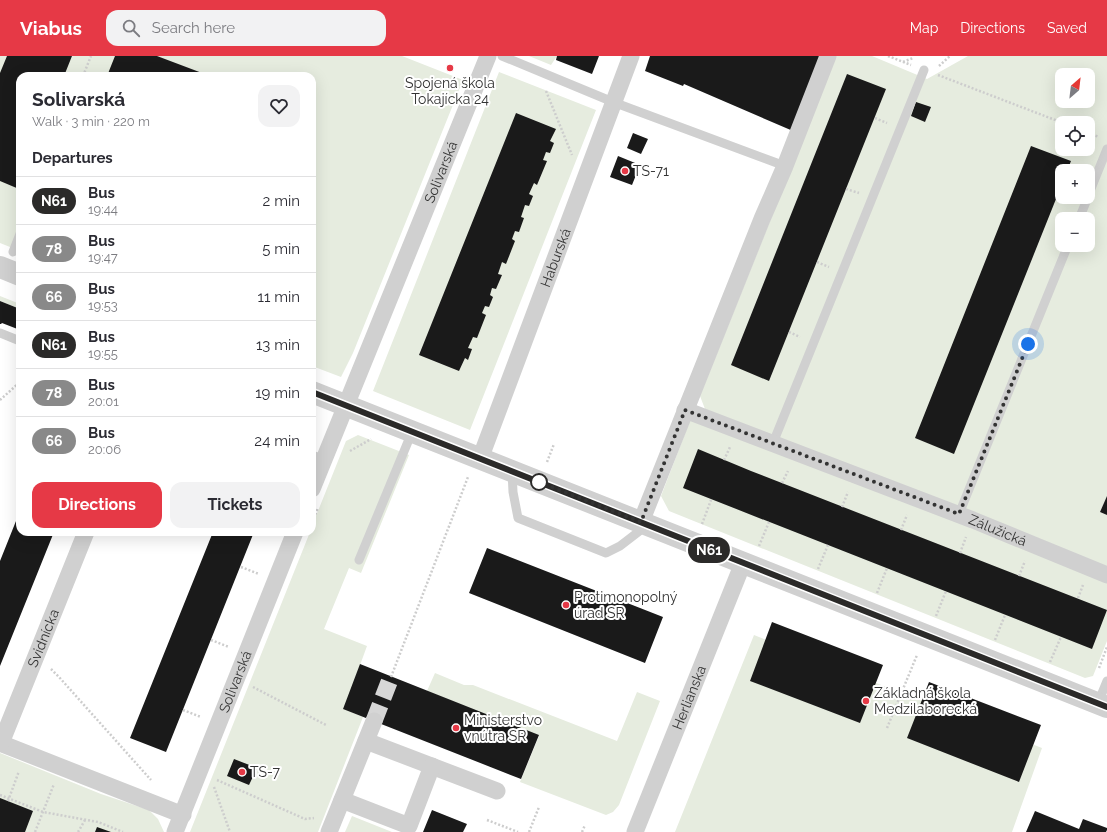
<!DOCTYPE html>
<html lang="en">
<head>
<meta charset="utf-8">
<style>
	body { margin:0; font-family:Raleway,sans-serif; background:#f2f2f3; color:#2b2b33; height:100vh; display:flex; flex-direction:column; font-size:15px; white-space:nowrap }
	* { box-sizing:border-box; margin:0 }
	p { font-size:13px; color:#7c7c81 }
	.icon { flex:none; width:22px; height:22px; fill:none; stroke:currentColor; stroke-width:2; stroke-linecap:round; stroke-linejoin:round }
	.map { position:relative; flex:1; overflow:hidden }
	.panel { position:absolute; left:16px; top:16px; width:300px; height:464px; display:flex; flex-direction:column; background:#fff; border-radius:12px; box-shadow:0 4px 16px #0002 }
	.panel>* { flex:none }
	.badge { padding:0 8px; border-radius:13px; font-size:14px; line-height:26px }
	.needle { width:26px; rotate:28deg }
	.controls { position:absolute; left:1055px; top:12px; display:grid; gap:8px }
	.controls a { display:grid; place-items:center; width:40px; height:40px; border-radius:8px; background:#fff; box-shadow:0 4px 16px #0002; font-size:20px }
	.you { position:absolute; width:20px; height:20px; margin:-10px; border:3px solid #fff; border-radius:50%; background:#1a73e8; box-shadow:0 0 0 6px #1a73e833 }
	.map>.badge { position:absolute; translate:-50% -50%; box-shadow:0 0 0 2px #fff }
	h2 { padding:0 16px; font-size:15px; line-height:36px }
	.round { display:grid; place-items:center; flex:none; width:42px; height:42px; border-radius:12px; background:#f2f2f3 }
	.headline { display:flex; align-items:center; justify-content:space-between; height:68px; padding:0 16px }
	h1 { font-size:19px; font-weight:700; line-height:30px }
	.primary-button { display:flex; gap:8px; margin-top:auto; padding:8px 16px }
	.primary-button a { flex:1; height:46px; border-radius:12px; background:#e63946; color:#fff; font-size:16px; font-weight:700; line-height:46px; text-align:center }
	.primary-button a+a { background:#f2f2f3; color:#2b2b33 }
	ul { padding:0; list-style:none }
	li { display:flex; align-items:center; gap:12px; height:48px; padding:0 16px; border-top:1px solid #e1e1e2 }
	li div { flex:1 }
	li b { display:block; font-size:15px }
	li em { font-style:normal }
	li .badge { min-width:44px; font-weight:700; text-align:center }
	header { display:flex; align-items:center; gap:24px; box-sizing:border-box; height:56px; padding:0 20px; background:#e63946; color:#fff }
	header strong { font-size:19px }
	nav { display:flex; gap:22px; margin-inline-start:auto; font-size:14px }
	.search { width:280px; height:36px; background:#f2f2f3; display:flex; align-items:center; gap:10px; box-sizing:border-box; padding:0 14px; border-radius:12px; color:#7c7c81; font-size:15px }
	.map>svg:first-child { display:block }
	.green { fill:#e6ecdf; fill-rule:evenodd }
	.building { fill:#1a1a1a }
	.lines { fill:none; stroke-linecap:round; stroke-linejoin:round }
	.minor-tunnel { stroke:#d6d6d6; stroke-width:17; stroke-dasharray:17 8; stroke-linecap:butt }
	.path { stroke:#cdcdcd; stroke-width:2.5; stroke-dasharray:2 2; stroke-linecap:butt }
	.service { stroke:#d0d0d0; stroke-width:9 }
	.minor { stroke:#d0d0d0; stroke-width:17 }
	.tertiary { stroke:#d0d0d0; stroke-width:22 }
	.line-casing { stroke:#fff; stroke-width:9 }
	.line { stroke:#2b2a29; stroke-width:6 }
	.walk { stroke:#333; stroke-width:4; stroke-dasharray:0 7.2 }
	.poi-dot { fill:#e63946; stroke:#fff; stroke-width:1.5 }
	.stop-dot { fill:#fff; stroke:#2b2a29; stroke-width:2 }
	.labels { text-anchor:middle; stroke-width:4; stroke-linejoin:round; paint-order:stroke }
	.poi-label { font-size:14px; fill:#333; stroke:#fff; text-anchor:start }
	.street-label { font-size:14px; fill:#333; stroke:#fff }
</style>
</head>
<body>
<header>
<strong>Viabus</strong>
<div class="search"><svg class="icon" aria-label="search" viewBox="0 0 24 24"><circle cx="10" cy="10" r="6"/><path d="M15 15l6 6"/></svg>Search here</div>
<nav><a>Map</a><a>Directions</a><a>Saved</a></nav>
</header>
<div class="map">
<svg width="1107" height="776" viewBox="0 0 1107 776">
	<rect width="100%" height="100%" fill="#fff"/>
	<path class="green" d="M0 0H402L463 24 353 297 341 321 312 310V20H20V195L0 187Z
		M529 0H557L551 9Z
		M836 0H872L927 23 968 0H1107V440L1100 456 1107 459V513L705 353 700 340ZM1062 19H1088V45H1062ZM1062 67H1088V93H1062ZM1062 115H1088V141H1062ZM1062 163H1088V189H1062Z
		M499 16 596 54 470 374 373 335Z
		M0 240 20 248V253L0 245Z
		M693 357 1107 523V585L1093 620 1085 622 669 455 661 440Z
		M358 379 409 399 361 517 349 512 324 573 367 590 344 653 363 661 318 776H190L310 476H312V470L346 385Z
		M754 579 1042 692 1012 776H675Z
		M435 617 464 629H473L617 685 637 636 660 645 619 749 613 756 606 759 520 726 539 680 427 635Z
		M0 697 101 738 149 754 158 763 164 776H0Z
		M352 760 392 776H345Z"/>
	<path class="building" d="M7 0H72L64 20H20L19 133 0 125V17Z
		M115 0H157L210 20H107Z
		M557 0H599L592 18 556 4Z
		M650 0H821L793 75 684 28 683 30 645 15Z
		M847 18 886 33 769 325 731 309Z
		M916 46 931 51 925 66 911 60Z
		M516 57 556 73 550 85 554 87 550 97 546 96 543 104 547 105 537 129 534 127 529 138 533 140 529 150 525 149 521 161 524 162 519 176 515 175 512 183 515 185 506 208 502 206 498 218 502 219 496 233 492 232 490 239 493 241 489 251 485 250 482 257 486 259 477 282 473 281 468 292 472 293 468 304 465 302 459 315 419 299Z
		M633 77 648 83 641 98 627 92Z
		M1031 90 1071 105 1067 115H1062V128L954 398 915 382Z
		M618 100 640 109 632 129 610 121Z
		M0 245 20 253V274L2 267 1 268H0Z
		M698 393 751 415 1107 554 1092 593 683 432Z
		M1107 440V459L1100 456Z
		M20 455V476H54L0 610V505Z
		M213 476H254L166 696 130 682Z
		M487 492 663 561 645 607 469 537Z
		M772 566 883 609 860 667 750 625Z
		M360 608 539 679 521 723 343 653Z
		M929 626 1041 669 1019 726 907 682Z
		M234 703 257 712 249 729 227 720Z
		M0 742 33 755 25 776H0Z
		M432 754 467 768 463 776H423Z
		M1035 755 1079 773 1083 763 1107 772V774L1106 776H1026Z
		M97 771 111 776H95Z"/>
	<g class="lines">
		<path class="minor-tunnel" d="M374 665 391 621"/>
		<path class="path" d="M888 0 911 9
			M903 6 913 2
			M939 10 950 0
			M938 19 1063 67
			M83 20 91 0
			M546 35 572 99
			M875 62 887 67
			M1088 77 1099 81
			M846 133 859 137
			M817 206 829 211
			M789 276 800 281
			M0 344 20 326
			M350 395 371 383
			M724 404 730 391
			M547 406 554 388
			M782 427 788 415
			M842 451 848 436
			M312 466 318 452
			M702 468 711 444
			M901 474 907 459
			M759 490 769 466
			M960 497 966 481
			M241 511 259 518
			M818 513 828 489
			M1019 520 1025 505
			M877 537 887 512
			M1078 542 1083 529
			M936 560 946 535
			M211 584 229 591
			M995 584 1005 559
			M1050 606 1061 581
			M1099 612 1107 591
			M51 613 59 621 151 724
			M391 621 468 421
			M253 631 326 669
			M183 654 201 661
			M887 672 917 599
			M217 724 305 763 314 762
			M214 731 230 776
			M0 739 43 756 98 766 123 776
			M8 745 19 715
			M487 764 518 776
			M35 776 54 728
			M78 776 85 764
			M529 776 539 751
			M582 776 585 769"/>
		<path class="service" d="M502 0 613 46 785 110
			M1088 140 1107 93
			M1079 163 1088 141
			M13 196 20 178
			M0 277 20 285
			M773 387 924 14
			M312 399 324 404
			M512 415 513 436 518 462 606 497 620 490 646 470
			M959 458 1068 189
			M359 504 412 376
			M1098 647 1107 625"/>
		<g class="minor">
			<path id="s1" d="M685 354 973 464 1107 519"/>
			<path id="s2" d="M480 403 631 0"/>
			<path id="s3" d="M312 433 488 0"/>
			<path d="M641 466 762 163 785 110 828 0"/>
			<path d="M366 685 497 735"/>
			<path d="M0 687 183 759"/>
			<path id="s4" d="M1 687 86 476"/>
			<path d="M342 744 409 770 432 710"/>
			<path id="s5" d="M175 776 295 476"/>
			<path d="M329 776 374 665"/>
			<path id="s6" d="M635 776 743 507"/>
		</g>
		<path class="tertiary" d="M0 211 20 219
			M312 336 1107 651"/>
	</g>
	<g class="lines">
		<g class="line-casing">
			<path id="line" d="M312 336 1107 651"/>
		</g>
		<use href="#line" class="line"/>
		<path class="walk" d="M539 426 641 466 685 354 959 458 1028 288"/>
	</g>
	<g class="poi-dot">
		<circle cx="450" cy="12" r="4"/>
		<circle cx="625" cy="115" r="4"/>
		<circle cx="566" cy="549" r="4"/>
		<circle cx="866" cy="645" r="4"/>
		<circle cx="456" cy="672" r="4"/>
		<circle cx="242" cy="716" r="4"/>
	</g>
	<circle class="stop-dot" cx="539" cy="426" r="8"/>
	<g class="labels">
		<g class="poi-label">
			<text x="450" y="32" text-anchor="middle">Spojená škola<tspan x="450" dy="16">Tokajícka 24</tspan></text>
			<text x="633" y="120">TS-71</text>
			<text x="574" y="546">Protimonopolný<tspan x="574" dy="16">úrad SR</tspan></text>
			<text x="874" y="642">Základná škola<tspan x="874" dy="16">Medzilaborecká</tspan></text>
			<text x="464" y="669">Ministerstvo<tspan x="464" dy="16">vnútra SR</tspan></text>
			<text x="250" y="721">TS-7</text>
		</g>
		<g class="street-label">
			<text dy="5" stroke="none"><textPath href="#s3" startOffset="342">Solivarská</textPath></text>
			<text dy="5" stroke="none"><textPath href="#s2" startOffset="215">Haburská</textPath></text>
			<text dy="5" stroke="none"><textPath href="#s1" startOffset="335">Zálužická</textPath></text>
			<text dy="5" stroke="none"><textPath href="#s4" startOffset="113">Svidnícka</textPath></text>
			<text dy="5" stroke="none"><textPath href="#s5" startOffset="162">Solivarská</textPath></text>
			<text dy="5" stroke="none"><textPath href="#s6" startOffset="145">Herlianska</textPath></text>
		</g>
	</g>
</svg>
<div class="controls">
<a><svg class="needle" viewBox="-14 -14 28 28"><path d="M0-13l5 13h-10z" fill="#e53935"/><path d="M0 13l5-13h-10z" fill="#7c7c81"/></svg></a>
<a><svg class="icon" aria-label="locate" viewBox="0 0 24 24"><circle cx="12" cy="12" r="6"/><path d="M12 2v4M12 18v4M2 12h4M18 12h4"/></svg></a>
<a>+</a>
<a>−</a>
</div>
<div class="you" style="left:1028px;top:288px"></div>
<b class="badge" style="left:709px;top:494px;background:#2b2a29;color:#fff">N61</b>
<section class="panel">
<div class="headline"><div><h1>Solivarská</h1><p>Walk · 3 min · 220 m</p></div><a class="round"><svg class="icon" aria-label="heart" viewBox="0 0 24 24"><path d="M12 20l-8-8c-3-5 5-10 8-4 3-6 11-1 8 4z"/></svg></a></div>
<h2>Departures</h2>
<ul>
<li><span class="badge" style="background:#2b2a29;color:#fff">N61</span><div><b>Bus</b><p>19:44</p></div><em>2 min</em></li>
<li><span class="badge" style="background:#898989;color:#fff">78</span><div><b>Bus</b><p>19:47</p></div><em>5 min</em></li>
<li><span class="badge" style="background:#898989;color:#fff">66</span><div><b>Bus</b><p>19:53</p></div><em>11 min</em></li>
<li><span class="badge" style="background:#2b2a29;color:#fff">N61</span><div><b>Bus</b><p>19:55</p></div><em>13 min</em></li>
<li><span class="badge" style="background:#898989;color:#fff">78</span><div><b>Bus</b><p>20:01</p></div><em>19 min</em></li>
<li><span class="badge" style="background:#898989;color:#fff">66</span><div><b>Bus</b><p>20:06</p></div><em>24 min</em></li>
</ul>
<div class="primary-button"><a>Directions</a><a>Tickets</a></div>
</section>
</div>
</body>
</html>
